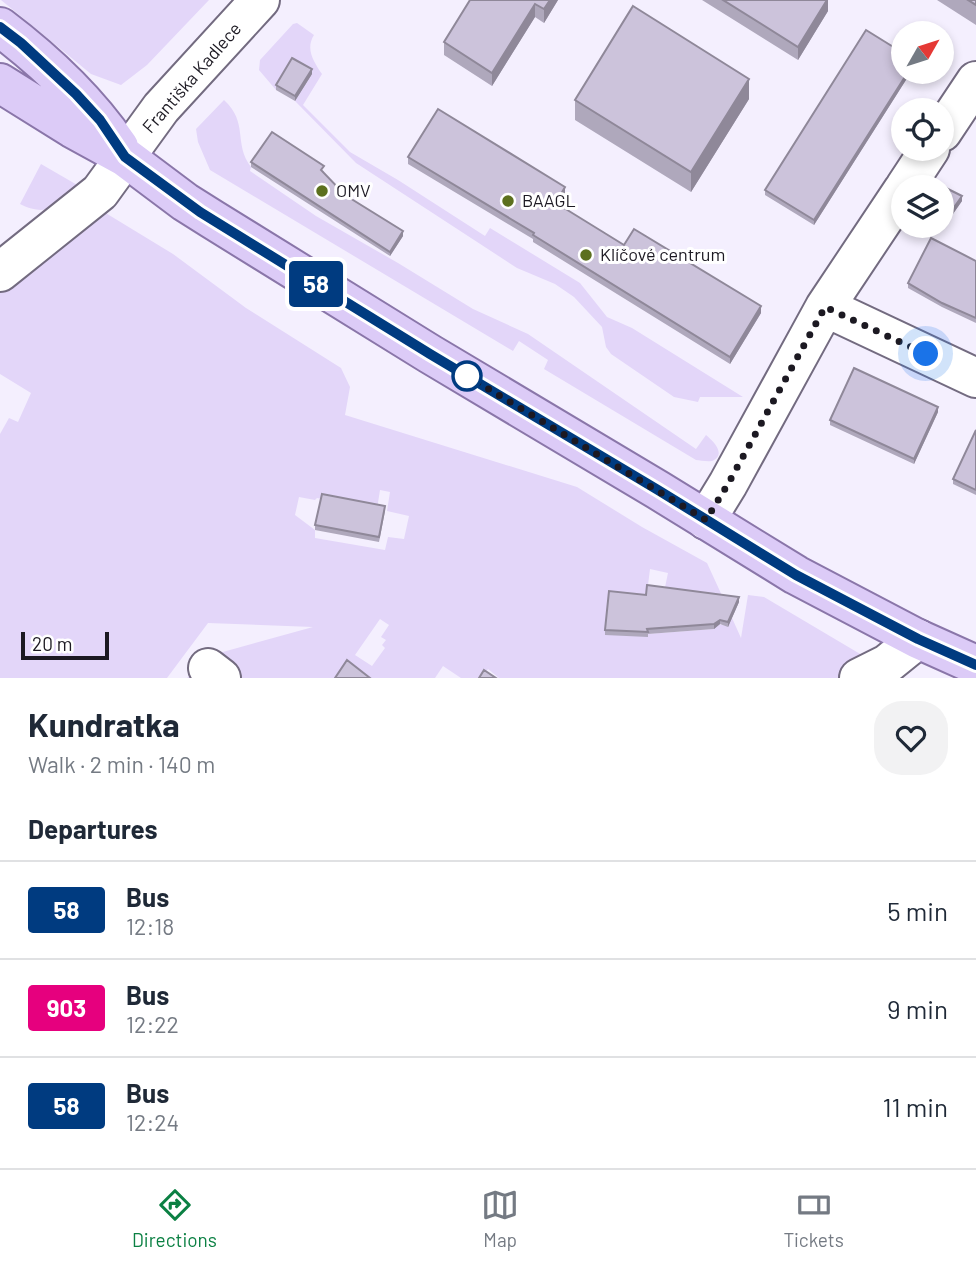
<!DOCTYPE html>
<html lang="en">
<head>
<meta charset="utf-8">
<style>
	body { margin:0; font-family:Barlow,sans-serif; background:#f2f2f3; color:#1f2937; height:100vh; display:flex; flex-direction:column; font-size:26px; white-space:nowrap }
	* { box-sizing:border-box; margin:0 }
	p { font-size:23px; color:#747a83 }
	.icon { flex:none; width:38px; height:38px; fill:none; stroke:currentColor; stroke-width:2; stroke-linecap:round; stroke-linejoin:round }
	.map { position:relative; height:678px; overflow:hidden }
	.details { display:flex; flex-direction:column; background:#fff; flex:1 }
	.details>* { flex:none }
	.badge { padding:0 14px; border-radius:5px; font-size:24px; line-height:46px }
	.needle { width:46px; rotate:51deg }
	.buttons { position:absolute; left:891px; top:21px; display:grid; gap:14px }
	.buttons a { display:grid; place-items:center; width:63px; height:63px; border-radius:50%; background:#fff; box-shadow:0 4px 10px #0003; font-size:35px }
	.scale { position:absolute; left:21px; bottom:18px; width:88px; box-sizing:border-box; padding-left:7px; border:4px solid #1c1922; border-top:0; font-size:19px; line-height:24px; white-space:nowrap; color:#1c1922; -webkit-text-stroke:5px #fff; paint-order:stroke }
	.you { position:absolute; width:35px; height:35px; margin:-18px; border:5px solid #fff; border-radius:50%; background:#1a73e8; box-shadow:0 0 0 10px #1a73e833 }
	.map>.badge { position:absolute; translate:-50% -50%; box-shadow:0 0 0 4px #fff }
	h2 { padding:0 28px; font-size:26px; line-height:63px }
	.round { display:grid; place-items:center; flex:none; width:74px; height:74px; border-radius:28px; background:#f2f2f3 }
	.headline { display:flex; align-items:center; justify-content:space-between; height:119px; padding:0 28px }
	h1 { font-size:33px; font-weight:700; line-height:52px }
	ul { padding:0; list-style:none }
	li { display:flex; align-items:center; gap:21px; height:98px; padding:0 28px; border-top:2px solid #e0e1e3 }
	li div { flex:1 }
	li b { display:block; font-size:26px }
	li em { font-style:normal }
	li .badge { min-width:77px; font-weight:700; text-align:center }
	.dock { display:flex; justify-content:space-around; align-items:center; height:98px; border-top:2px solid #e0e1e3; background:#fff; font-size:19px; color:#747a83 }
	.dock a { display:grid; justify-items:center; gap:4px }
	.dock .current { color:#0b8043 }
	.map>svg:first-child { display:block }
	.green { fill:#e3d6f9; fill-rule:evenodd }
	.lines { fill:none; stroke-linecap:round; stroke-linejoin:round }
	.minor-casing { stroke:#736b80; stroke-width:42 }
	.major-casing { stroke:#8a76a9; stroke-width:42 }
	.minor { stroke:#fff; stroke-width:38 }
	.major { stroke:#dccbf7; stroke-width:38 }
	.wall { fill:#afa8bc }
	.shaded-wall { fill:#8f8899 }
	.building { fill:#ccc3db; stroke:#8f8899; stroke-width:2 }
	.line-casing { stroke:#fff; stroke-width:16 }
	.line { stroke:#003b80; stroke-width:10 }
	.walk { stroke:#1c1922; stroke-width:7; stroke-dasharray:0 12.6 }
	.poi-dot { fill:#5c701e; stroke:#fff; stroke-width:2.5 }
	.stop-dot { fill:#fff; stroke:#003b80; stroke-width:3.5 }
	.labels { text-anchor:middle; stroke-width:6; stroke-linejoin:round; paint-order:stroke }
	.street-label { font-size:18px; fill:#1c1922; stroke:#fff }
	.poi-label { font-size:18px; fill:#1c1922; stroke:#fff; text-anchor:start }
</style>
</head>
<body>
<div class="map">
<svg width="976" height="678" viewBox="0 0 976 678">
	<rect width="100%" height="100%" fill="#f4effe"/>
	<path class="green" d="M1 0H209L147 65 121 85 91 74Z
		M297 23 314 35C305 49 314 62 322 74L303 105 350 152 398 180 485 236 490 228 580 283 607 317 632 328 743 397H700L698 402 674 397 611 354 606 347 602 327 574 297 555 284 517 268 356 163 295 101 292 63 276 90 259 70 260 60 293 24Z
		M224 100C249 123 233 143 251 167L250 171 316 216 398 263 473 309 528 334 696 449 706 435C712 440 726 453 714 460 710 463 700 460 696 460L544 369 548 360 519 341 513 351 210 170 198 142 196 129Z
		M41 164 79 186C59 205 48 218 20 204Z
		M104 212 173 254 246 308 341 368 350 387 345 415 577 487 642 527 707 563 724 600 664 592 668 573 650 569 647 593V634L714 629 718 624 728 626 732 618 741 638 748 595 764 597 872 661 845 673 838 678H499L488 669 482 678H461L443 666 435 678H187L212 655 313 627 208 623 167 678H0V434L9 418 18 422 31 393 0 374V292ZM380 490 390 492 387 511 409 516 404 539 388 537 385 550 315 538V530L295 515 299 497 315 500 317 498 377 509ZM380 619 389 625 381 637 386 640 382 645 385 648 372 666 355 655Z"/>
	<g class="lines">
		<g class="minor-casing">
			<path id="minor" d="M942 132 976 81
				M905 187 930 149
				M0 272 100 192 161 108 260 0
				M825 307 976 378
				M706 520 728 484 825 307 903 190
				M208 668 221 678
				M859 678 887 664 918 639"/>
		</g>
		<g class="major-casing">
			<path id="major" d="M0 27C45 61 87 100 119 147
				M0 83 72 128 125 157 185 202 212 219 430 354 658 490 796 575 918 639 976 665"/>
		</g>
		<use href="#minor" class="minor"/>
		<use href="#major" class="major"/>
	</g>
	<path class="wall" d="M470 0H558L544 23 535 17 492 86 444 55V42Z
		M702 0H828V11L798 60Z
		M937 0H976V25Z
		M903 72H911L814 225 765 195V190Z
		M312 74 295 101 276 90V85Z
		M749 99 691 192 575 120V100Z
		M408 157 565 193 559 205 624 245 761 313 730 364 533 242V239L408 164Z
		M251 162 324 171 323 172 345 195 403 236 390 256 251 167Z
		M942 187 962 201 948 221 942 218Z
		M976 261V323L942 307 908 288V283Z
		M938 412 914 464 830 425V420Z
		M976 430V495L953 484V479Z
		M385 511 379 542 315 530V525Z
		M646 595 739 602 728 627 720 624 714 629 648 634V637L605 635V630Z"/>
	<path class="shaded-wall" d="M550 0H558L544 23V9Z
		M827 0H828V11L798 60V47Z
		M535 4V17L492 86V73Z
		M312 69V74L295 101V96Z
		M908 72H911L814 225V220Z
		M749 79V99L691 192V172Z
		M565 187V193L556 210V203Z
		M962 196V201L948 221V216Z
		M403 231V236L390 256V252Z
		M761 306V313L730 364V357Z
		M938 407V412L914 464V459Z
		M739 597V602L728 627V622Z
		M720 620V624L714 629V624Z"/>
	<path class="building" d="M470 0H550L544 9 535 4 492 73 444 42Z
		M723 0H827L798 47Z
		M968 0H976V5Z
		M633 6 749 79 691 172 575 100Z
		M866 30 903 53V72H908L814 220 765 190Z
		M292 58 312 69 295 96 276 85Z
		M438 109 565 187 556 203 624 245 634 229 761 306 730 357 533 235 534 233 408 157Z
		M272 132 324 166 321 170 345 195 403 231 390 252 251 162Z
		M940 185 962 196 948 216 942 213V187H938Z
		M931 238 976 261V318L942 303 908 283Z
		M854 368 938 407 914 459 830 420Z
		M976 430V490L953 479Z
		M322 494 385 506 379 537 315 525Z
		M647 585 739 597 728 622 720 620 714 624 647 629 648 632 605 630 609 591 646 595Z
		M347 660 370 678H335Z
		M484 670 496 678H479Z"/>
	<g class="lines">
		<g class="line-casing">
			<path id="line" d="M0 27 21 43 76 94 100 120 125 157 200 212 430 354 658 490 796 575 918 639 976 665"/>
		</g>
		<use href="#line" class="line"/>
		<path class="walk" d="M467 376 706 520 728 484 825 307 926 354"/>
	</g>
	<g class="poi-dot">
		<circle cx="322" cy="191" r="7"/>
		<circle cx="508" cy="201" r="7"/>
		<circle cx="586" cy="255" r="7"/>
	</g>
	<circle class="stop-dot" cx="467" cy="376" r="14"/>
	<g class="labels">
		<g class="street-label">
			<text transform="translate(192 78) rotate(-49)" y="6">Františka Kadlece</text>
		</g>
		<g class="poi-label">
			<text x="336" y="197">OMV</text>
			<text x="522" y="207">BAAGL</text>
			<text x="600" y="261">Klíčové centrum</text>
		</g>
	</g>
</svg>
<div class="buttons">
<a><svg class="needle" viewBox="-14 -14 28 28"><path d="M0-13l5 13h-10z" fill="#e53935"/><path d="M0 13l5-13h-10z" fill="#747a83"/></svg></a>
<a><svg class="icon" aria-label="locate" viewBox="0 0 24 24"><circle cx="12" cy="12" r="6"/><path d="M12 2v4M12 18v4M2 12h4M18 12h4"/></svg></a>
<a><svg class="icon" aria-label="layers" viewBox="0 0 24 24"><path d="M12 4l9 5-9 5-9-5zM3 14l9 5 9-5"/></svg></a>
</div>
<div class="scale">20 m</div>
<div class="you" style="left:926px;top:354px"></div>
<b class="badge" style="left:316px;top:284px;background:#003b80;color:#fff">58</b>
</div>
<section class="details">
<div class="headline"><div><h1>Kundratka</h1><p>Walk · 2 min · 140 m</p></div><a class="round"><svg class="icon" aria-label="heart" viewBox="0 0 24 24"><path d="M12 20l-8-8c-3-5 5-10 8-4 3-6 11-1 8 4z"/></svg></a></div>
<h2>Departures</h2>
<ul>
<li><span class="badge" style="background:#003b80;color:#fff">58</span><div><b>Bus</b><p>12:18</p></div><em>5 min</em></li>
<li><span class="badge" style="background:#e6007e;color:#fff">903</span><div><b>Bus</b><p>12:22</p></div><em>9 min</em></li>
<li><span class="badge" style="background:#003b80;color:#fff">58</span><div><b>Bus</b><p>12:24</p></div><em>11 min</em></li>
</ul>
</section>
<nav class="dock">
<a class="current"><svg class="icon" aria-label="directions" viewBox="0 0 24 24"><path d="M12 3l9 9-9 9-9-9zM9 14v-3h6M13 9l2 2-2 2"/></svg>Directions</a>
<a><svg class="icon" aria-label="map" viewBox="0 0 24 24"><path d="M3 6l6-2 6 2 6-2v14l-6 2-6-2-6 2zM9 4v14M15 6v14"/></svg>Map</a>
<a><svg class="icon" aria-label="tickets" viewBox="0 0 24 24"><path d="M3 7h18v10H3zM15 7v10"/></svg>Tickets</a>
</nav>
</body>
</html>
